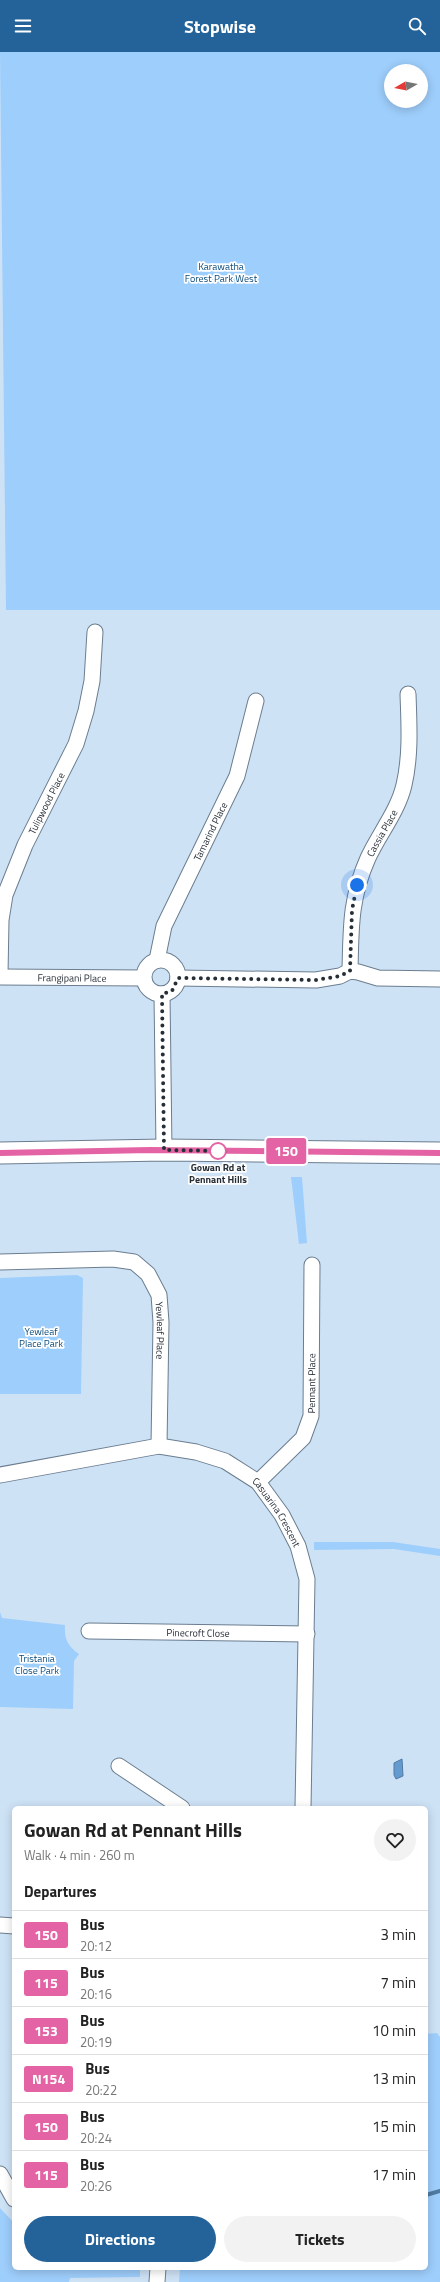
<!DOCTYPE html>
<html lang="en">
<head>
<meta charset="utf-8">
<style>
	body { margin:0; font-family:"Titillium Web",sans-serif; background:#f2f2f2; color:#222; height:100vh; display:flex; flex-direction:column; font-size:15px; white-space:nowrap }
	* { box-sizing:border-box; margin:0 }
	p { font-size:13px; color:#767676 }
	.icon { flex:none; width:22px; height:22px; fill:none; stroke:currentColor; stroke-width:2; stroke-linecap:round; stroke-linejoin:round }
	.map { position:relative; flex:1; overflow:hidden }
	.details { position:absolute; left:12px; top:1754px; width:416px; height:464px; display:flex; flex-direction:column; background:#fff; border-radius:6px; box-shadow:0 2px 10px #0003 }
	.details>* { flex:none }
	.badge { padding:0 8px; border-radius:3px; font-size:14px; line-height:26px }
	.needle { width:26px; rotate:261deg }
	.buttons { position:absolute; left:384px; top:12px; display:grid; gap:8px }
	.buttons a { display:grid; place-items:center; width:44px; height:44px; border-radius:50%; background:#fff; box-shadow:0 2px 10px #0003; font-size:20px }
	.you { position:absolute; width:20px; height:20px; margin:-10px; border:3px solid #fff; border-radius:50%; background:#1a73e8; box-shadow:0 0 0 6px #1a73e833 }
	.map>.badge { position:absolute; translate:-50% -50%; box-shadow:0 0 0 2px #fff }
	h2 { padding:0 12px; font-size:15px; line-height:36px }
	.round { display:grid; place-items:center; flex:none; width:42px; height:42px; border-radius:21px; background:#f2f2f2 }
	.headline { display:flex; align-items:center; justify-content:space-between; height:68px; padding:0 12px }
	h1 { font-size:19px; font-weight:700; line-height:30px }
	.primary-button { display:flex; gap:8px; margin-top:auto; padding:8px 12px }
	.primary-button a { flex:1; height:46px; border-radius:24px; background:#24639a; color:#fff; font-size:16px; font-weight:700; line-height:46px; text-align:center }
	.primary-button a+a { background:#f2f2f2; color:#222 }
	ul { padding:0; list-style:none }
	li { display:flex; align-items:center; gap:12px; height:48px; padding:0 12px; border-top:1px solid #e0e0e0 }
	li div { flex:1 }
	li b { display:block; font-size:15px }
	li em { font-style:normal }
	li .badge { min-width:44px; font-weight:700; text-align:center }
	header { display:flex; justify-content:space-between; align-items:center; height:52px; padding:0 12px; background:#24639a; color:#fff; font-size:18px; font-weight:700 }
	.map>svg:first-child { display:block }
	.green { fill:#9ecefc; fill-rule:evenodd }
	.water { fill:#639bd1; stroke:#517aa2 }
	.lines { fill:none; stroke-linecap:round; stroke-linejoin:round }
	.stream { stroke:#517aa2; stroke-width:4 }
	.minor-casing { stroke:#6b7d8f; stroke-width:17 }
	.secondary-casing { stroke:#6b7d8f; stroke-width:23 }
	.minor { stroke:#fff; stroke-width:15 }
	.secondary { stroke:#fff; stroke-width:21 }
	.line-casing { stroke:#fff; stroke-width:9 }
	.line { stroke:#e463a4; stroke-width:6 }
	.walk { stroke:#262e36; stroke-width:4; stroke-dasharray:0 7.2 }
	.stop-dot { fill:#fff; stroke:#e463a4; stroke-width:2 }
	.labels { text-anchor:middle; stroke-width:3.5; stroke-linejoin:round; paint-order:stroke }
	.park-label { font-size:10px; fill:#094b7d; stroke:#fff }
	.street-label { font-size:10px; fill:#262e36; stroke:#fff }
	.stop-label { font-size:10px; font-weight:bold; fill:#262e36; stroke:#fff }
</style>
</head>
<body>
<header><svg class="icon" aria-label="menu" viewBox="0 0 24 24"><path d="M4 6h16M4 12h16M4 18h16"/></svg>Stopwise<svg class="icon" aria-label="search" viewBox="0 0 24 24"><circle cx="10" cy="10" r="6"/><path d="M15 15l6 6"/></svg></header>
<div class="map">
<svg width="440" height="2230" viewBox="0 0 440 2230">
	<rect width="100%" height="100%" fill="#cee2f6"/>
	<path class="green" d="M0 0H440V558H6ZM391 19H421V49H391Z
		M291 1125H302L307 1191 299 1192Z
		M77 1223 83 1226 81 1342H0V1226Z
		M314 1490H393L440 1497V1504L394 1497 314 1498Z
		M0 1560 2 1566 65 1573C64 1587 68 1594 79 1602L74 1609 73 1657 0 1655Z
		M437 1981 440 1985V2230H179L180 2216H426V1982Z
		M0 2156 14 2171V2216H140V2225L70 2226 69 2230H0Z"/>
	<path class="water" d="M402 1707 403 1724 396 1727 394 1723V1711Z"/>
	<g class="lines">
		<path class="stream" d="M426 2143 440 2139"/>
		<g class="minor-casing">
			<g id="minor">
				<circle cx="161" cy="925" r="17"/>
				<path id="s1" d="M157 908 164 874 237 724 256 649"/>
				<path id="s2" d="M350 919C351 877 350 846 368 806 379 782 398 759 404 733 411 703 409 672 408 642"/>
				<path id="s3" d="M0 922 1 868 5 843 25 793 76 692 86 659 92 629 95 580"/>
				<path id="s4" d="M0 925 143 926"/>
				<path d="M178 926 316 928 340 924 350 919 358 920 378 926 440 927"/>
				<path d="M162 942 164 1098"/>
				<path id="s5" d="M0 1210 113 1207 134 1210 148 1222 159 1243 161 1270 159 1394"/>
				<path id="s6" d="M0 1423 159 1394 196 1400 225 1409 258 1430 282 1463 298 1494 307 1527 303 1756"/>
				<path id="s7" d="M258 1430 303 1386 311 1364 312 1213"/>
				<path id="s8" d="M89 1579 307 1582"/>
				<path d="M119 1714 182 1756"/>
				<path d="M0 1873 14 1874"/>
				<path d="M0 2122 14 2147"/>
				<path d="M157 2230 158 2216"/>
			</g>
		</g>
		<g class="secondary-casing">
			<path id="secondary" d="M0 1101 164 1098 440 1101"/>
		</g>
		<use href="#minor" class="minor"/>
		<use href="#secondary" class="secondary"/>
	</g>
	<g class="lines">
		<g class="line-casing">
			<path id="line" d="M0 1101 150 1098 440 1101"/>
		</g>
		<use href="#line" class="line"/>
		<path class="walk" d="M218 1099H226L164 1098 162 942 172 939 178 926 316 928 340 924 350 919 352 858 357 833"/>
	</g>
	<circle class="stop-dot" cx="218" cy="1099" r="8"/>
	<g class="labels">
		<g class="park-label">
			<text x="221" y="218">Karawatha<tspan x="221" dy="12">Forest Park West</tspan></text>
			<text x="41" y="1283">Yewleaf<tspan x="41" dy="12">Place Park</tspan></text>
			<text x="37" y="1610">Tristania<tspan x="37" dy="12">Close Park</tspan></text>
		</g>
		<g class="street-label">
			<text dy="4" stroke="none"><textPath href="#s3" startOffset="180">Tulipwood Place</textPath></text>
			<text dy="4" stroke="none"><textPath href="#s1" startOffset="140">Tamarind Place</textPath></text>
			<text dy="4" stroke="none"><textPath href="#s2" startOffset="144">Cassia Place</textPath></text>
			<text dy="4" stroke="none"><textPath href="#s4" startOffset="72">Frangipani Place</textPath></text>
			<text dy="4" stroke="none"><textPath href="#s5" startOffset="212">Yewleaf Place</textPath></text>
			<text dy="4" stroke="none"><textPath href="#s7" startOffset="119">Pennant Place</textPath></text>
			<text dy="4" stroke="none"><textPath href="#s6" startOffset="304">Casuarina Crescent</textPath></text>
			<text dy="4" stroke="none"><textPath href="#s8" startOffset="109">Pinecroft Close</textPath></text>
		</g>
		<g class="stop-label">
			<text x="218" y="1119">Gowan Rd at<tspan x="218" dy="12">Pennant Hills</tspan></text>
		</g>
	</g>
</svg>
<div class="buttons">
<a><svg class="needle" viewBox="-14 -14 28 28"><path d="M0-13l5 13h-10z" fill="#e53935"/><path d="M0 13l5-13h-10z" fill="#767676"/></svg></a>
</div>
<div class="you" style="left:357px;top:833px"></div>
<b class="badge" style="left:286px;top:1099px;background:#e463a4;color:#fff">150</b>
<section class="details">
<div class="headline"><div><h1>Gowan Rd at Pennant Hills</h1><p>Walk · 4 min · 260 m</p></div><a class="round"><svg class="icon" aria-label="heart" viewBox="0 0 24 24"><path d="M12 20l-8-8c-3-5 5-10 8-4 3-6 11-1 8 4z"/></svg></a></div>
<h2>Departures</h2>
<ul>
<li><span class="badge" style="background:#e463a4;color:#fff">150</span><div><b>Bus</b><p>20:12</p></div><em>3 min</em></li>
<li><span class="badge" style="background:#e463a4;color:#fff">115</span><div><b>Bus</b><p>20:16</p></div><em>7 min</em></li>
<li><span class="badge" style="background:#e463a4;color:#fff">153</span><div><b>Bus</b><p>20:19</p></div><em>10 min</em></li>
<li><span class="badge" style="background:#e463a4;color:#fff">N154</span><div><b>Bus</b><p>20:22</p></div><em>13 min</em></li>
<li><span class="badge" style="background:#e463a4;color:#fff">150</span><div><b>Bus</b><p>20:24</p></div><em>15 min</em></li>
<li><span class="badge" style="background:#e463a4;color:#fff">115</span><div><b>Bus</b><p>20:26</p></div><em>17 min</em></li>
</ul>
<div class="primary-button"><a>Directions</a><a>Tickets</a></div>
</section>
</div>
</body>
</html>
